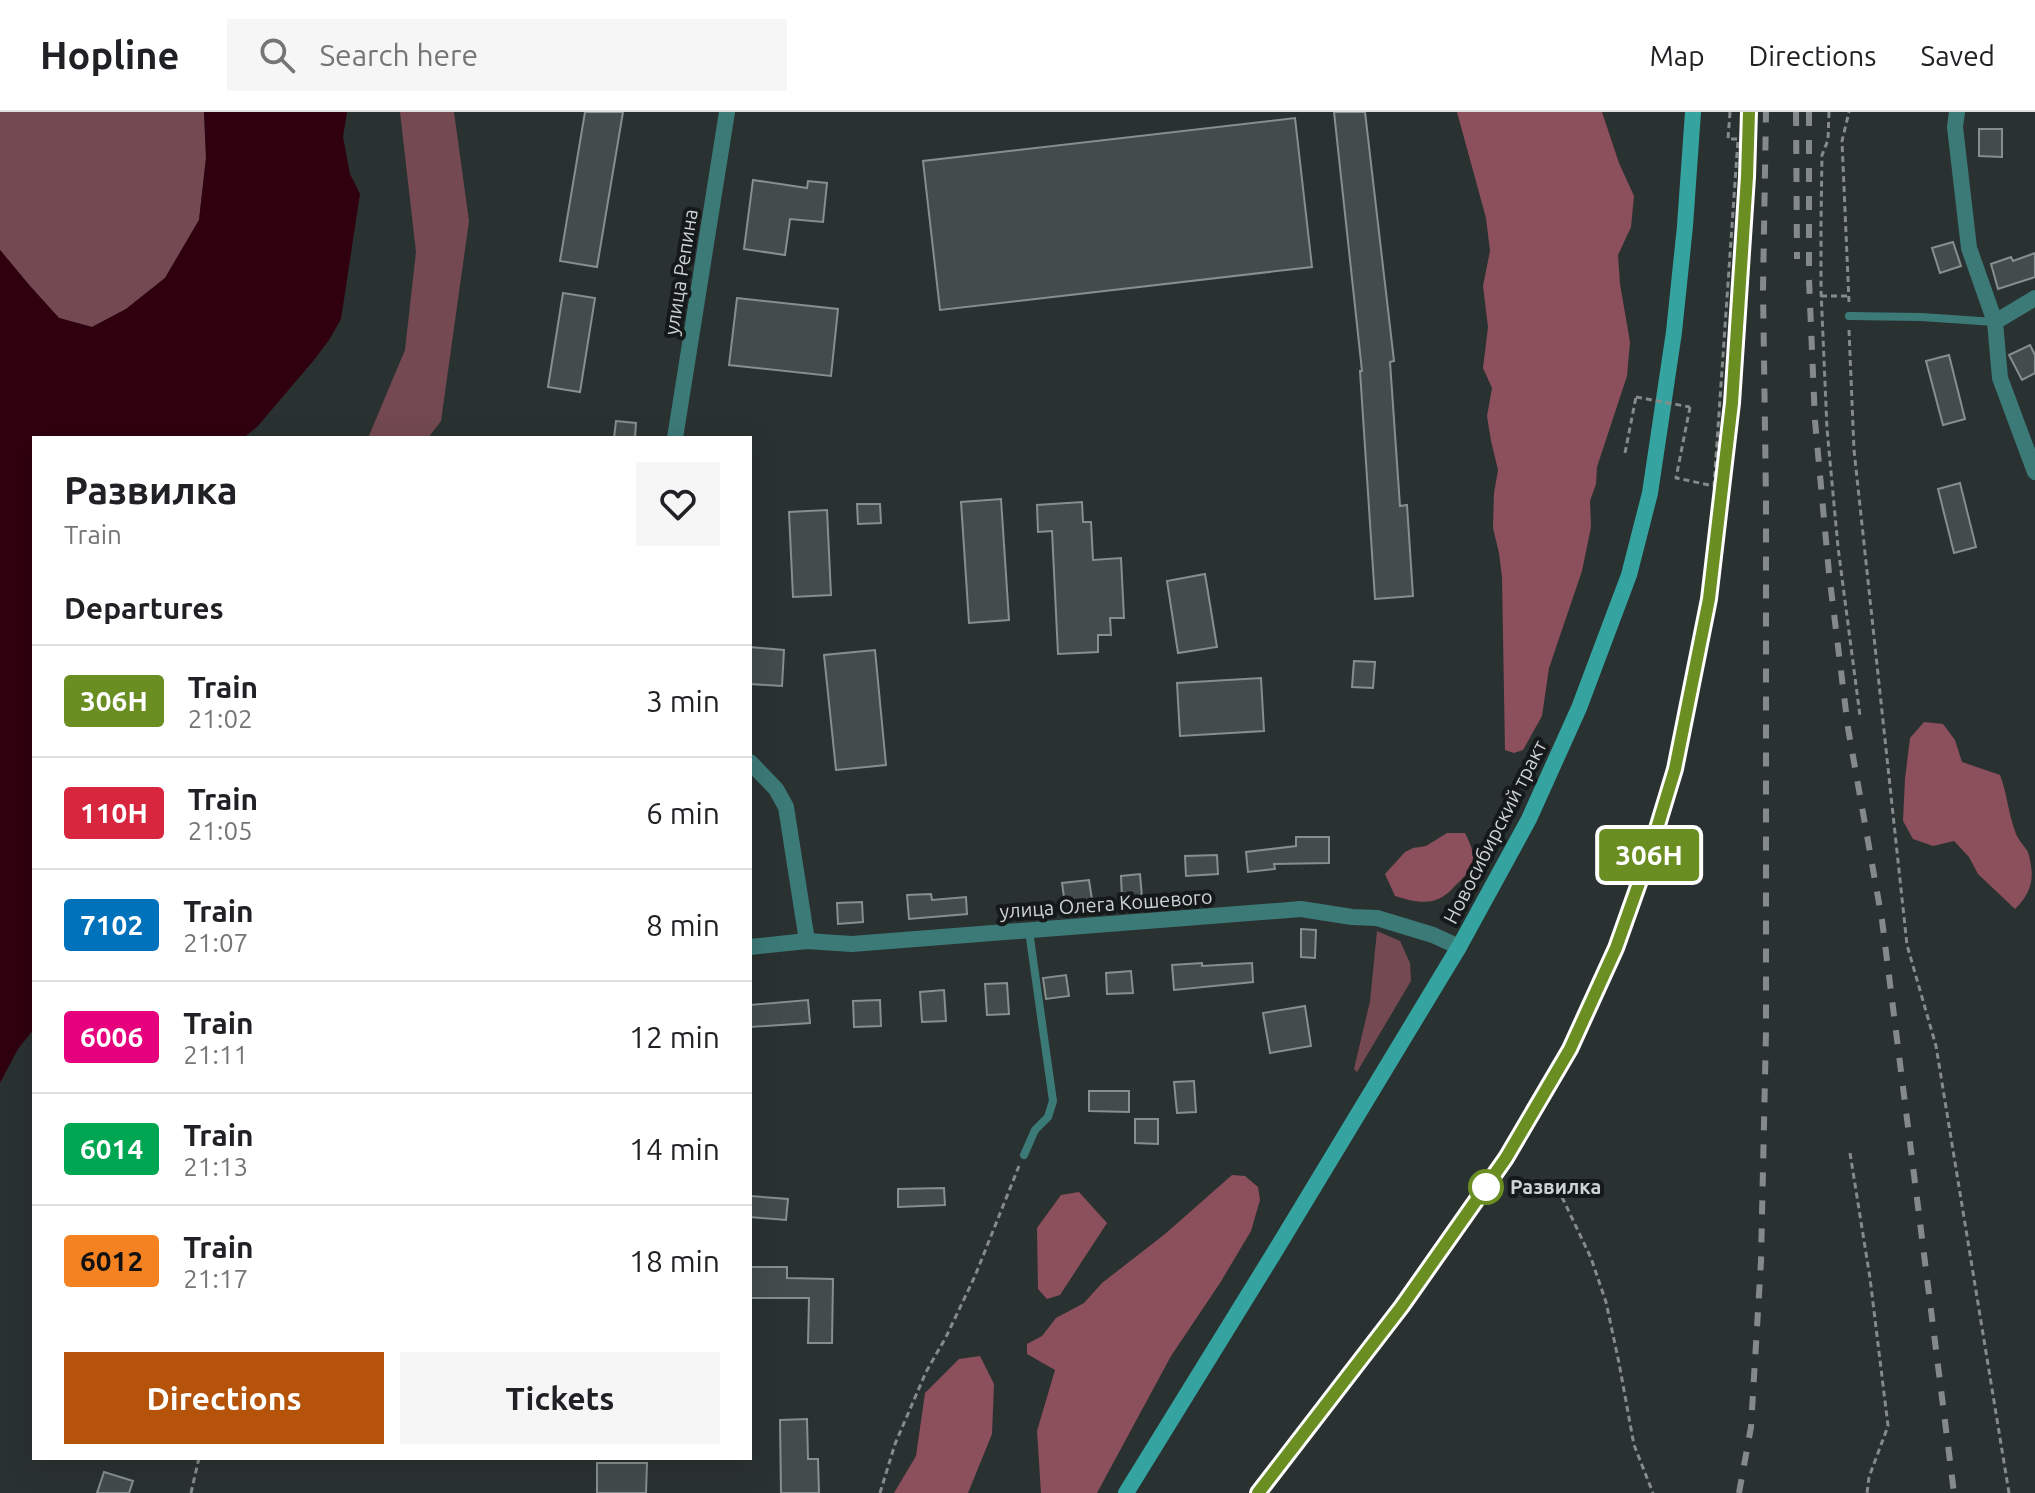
<!DOCTYPE html>
<html lang="en">
<head>
<meta charset="utf-8">
<style>
	body { margin:0; font-family:Ubuntu,sans-serif; background:#f6f6f6; color:#202124; height:100vh; display:flex; flex-direction:column; font-size:30px; white-space:nowrap }
	* { box-sizing:border-box; margin:0 }
	p { font-size:26px; color:#757577 }
	.icon { flex:none; width:44px; height:44px; fill:none; stroke:currentColor; stroke-width:2; stroke-linecap:round; stroke-linejoin:round }
	.map { position:relative; flex:1; overflow:hidden }
	.side { position:absolute; left:32px; top:324px; width:720px; height:1024px; display:flex; flex-direction:column; background:#fff; border-radius:0px; box-shadow:0 8px 32px #0002 }
	.side>* { flex:none }
	.badge { padding:0 16px; border-radius:6px; font-size:28px; line-height:52px }
	.map>.badge { position:absolute; translate:-50% -50%; box-shadow:0 0 0 4px #fff }
	h2 { padding:0 32px; font-size:30px; line-height:72px }
	.round { display:grid; place-items:center; flex:none; width:84px; height:84px; border-radius:0px; background:#f6f6f6 }
	.head { display:flex; align-items:center; justify-content:space-between; height:136px; padding:0 32px }
	h1 { font-size:38px; font-weight:600; line-height:60px }
	.cta { display:flex; gap:16px; margin-top:auto; padding:16px 32px }
	.cta a { flex:1; height:92px; border-radius:0px; background:#b45309; color:#fff; font-size:32px; font-weight:600; line-height:92px; text-align:center }
	.cta a+a { background:#f6f6f6; color:#202124 }
	ul { padding:0; list-style:none }
	li { display:flex; align-items:center; gap:24px; height:112px; padding:0 32px; border-top:2px solid #e0e0e0 }
	li div { flex:1 }
	li b { display:block; font-size:30px }
	li em { font-style:normal }
	li .badge { min-width:88px; font-weight:700; text-align:center }
	header { display:flex; align-items:center; gap:48px; box-sizing:border-box; height:112px; padding:0 40px; background:#fff; border-bottom:2px solid #e0e0e0 }
	header strong { font-size:38px }
	nav { display:flex; gap:44px; margin-inline-start:auto; font-size:28px }
	.search { width:560px; height:72px; background:#f6f6f6; display:flex; align-items:center; gap:20px; box-sizing:border-box; padding:0 28px; border-radius:0px; color:#757577; font-size:30px }
	.map>svg:first-child { display:block }
	.green { fill:#744951 }
	.forest { fill:#8c4f5c }
	.water { fill:#30000e }
	.building { fill:#434c4b; stroke:#858f8e; stroke-width:2 }
	.lines { fill:none; stroke-linecap:round; stroke-linejoin:round }
	.path { stroke:#848b8a; stroke-width:3; stroke-dasharray:6 4; stroke-linecap:butt }
	.service { stroke:#3c7a78; stroke-width:8 }
	.minor { stroke:#3c7a78; stroke-width:16 }
	.secondary { stroke:#35a4a0; stroke-width:16 }
	.rail { stroke:#848a8a; stroke-width:6; stroke-dasharray:14 14; stroke-linecap:butt }
	.path-bridge { stroke:#848b8a; stroke-width:3; stroke-dasharray:6 4; stroke-linecap:butt }
	.line-casing { stroke:#fff; stroke-width:18 }
	.line { stroke:#6b8e23; stroke-width:12 }
	.stop-dot { fill:#fff; stroke:#6b8e23; stroke-width:4 }
	.labels { text-anchor:middle; stroke-width:8; stroke-linejoin:round; paint-order:stroke }
	.street-label { font-size:20px; fill:#ced3d3; stroke:#151919 }
	.stop-label { font-size:20px; font-weight:bold; fill:#ced3d3; stroke:#151919; text-anchor:start }
</style>
</head>
<body>
<header>
<strong>Hopline</strong>
<div class="search"><svg class="icon" aria-label="search" viewBox="0 0 24 24"><circle cx="10" cy="10" r="6"/><path d="M15 15l6 6"/></svg>Search here</div>
<nav><a>Map</a><a>Directions</a><a>Saved</a></nav>
</header>
<div class="map">
<svg width="2035" height="1381" viewBox="0 0 2035 1381">
	<rect width="100%" height="100%" fill="#2a3231"/>
	<path class="green" d="M0 0H204L206 46 199 108 165 166 126 197 92 215 59 206 30 174 0 138Z
		M400 0H454L469 109 441 309 428 326H368L405 238 416 140Z
		M1377 819 1400 829 1410 851 1411 869 1357 960 1354 957 1370 889Z"/>
	<path class="forest" d="M1457 0H1602L1619 51 1634 84 1631 115 1618 143 1620 172 1630 230 1627 264 1597 355 1596 372 1590 389 1591 415 1582 459 1549 556 1542 604 1523 638 1514 641 1505 638 1502 465 1499 441 1493 416 1494 381 1498 358 1491 329 1487 304 1492 276 1483 256 1488 215 1483 174 1490 139 1486 106Z
		M1924 610 1943 612 1955 628 1962 650 2000 663C2007 681 2008 700 2015 719 2017 727 2024 733 2028 740 2035 765 2033 779 2015 797L1978 762 1969 745 1954 729 1933 734 1913 727 1903 709 1905 667 1910 626Z
		M1447 721H1465C1477 745 1477 752 1458 771 1452 777 1446 784 1438 787 1425 793 1408 788 1395 784L1385 762 1405 740 1413 736 1426 734Z
		M1232 1063 1245 1064 1258 1075 1260 1088 1251 1119 1220 1171 1171 1244 1097 1381H1041L1037 1319 1055 1258 1027 1242V1232L1042 1224 1056 1206 1084 1191 1102 1171 1165 1122Z
		M1079 1080 1107 1111 1060 1183 1047 1187 1038 1177 1037 1116 1061 1083Z
		M980 1244 994 1272 992 1322 968 1381H894L916 1344 925 1281 959 1247Z"/>
	<path class="water" d="M204 0H347L343 25 350 62 360 82 341 207 329 228 314 248 257 315 243 326H34V917L18 937 0 971V138L30 174 59 206 92 215 126 197 165 166 199 108 206 46Z"/>
	<path class="building" d="M585 0H623L597 155 560 149Z
		M1334 0H1365L1394 249 1390 250 1400 394 1407 393 1413 484 1375 487 1360 259H1362Z
		M1295 6 1312 155 940 198 923 49Z
		M1979 17H2002V45L1979 44Z
		M753 68 807 76 808 69 827 71 823 110 790 107 785 143 744 137Z
		M1953 130 1961 154 1940 161 1932 136Z
		M2035 141V165L1998 177 1991 152 2011 145 2013 149Z
		M563 181 595 186 580 280 548 275Z
		M737 186 838 197 831 264 729 253Z
		M2030 233 2035 243V261L2022 268 2009 243Z
		M1949 243 1965 307 1943 313 1926 249Z
		M616 309 636 311 635 326H614Z
		M1960 371 1976 435 1954 441 1938 377Z
		M1001 387 1009 508 969 511 961 390Z
		M1082 390 1083 410H1091L1093 448 1121 446 1124 506H1110L1111 523H1098V540L1058 542 1052 419 1038 420 1037 393Z
		M857 392H880L881 411 858 412Z
		M827 398 831 483 793 485 789 400Z
		M1205 462 1217 535 1178 541 1167 469Z
		M750 535 784 538 782 574 750 572Z
		M875 538 886 653 836 658 824 543Z
		M1354 549 1375 550 1373 576 1352 575Z
		M1261 566 1264 619 1180 624 1177 571Z
		M1296 725H1329V751L1274 752 1275 757 1248 760 1246 740 1296 734Z
		M1217 743 1218 762 1186 764 1185 744Z
		M1140 762 1142 785 1122 787 1121 764Z
		M1089 768 1092 788 1065 792 1062 771Z
		M931 782 932 788 966 785 967 802 909 807 907 783Z
		M862 790 863 810 838 812 837 791Z
		M1301 817 1316 818 1315 846 1301 845Z
		M1202 851V854L1252 851 1253 870 1174 878 1172 853Z
		M1131 859 1133 881 1107 882 1106 861Z
		M1066 863 1069 884 1046 887 1043 866Z
		M1007 871 1009 902 987 903 985 872Z
		M944 878 946 909 922 910 920 880Z
		M808 888 810 911 750 915V893Z
		M880 888 881 914 854 915 853 889Z
		M1305 894 1311 934 1270 941 1263 901Z
		M1194 969 1196 1000 1177 1001 1174 970Z
		M1089 979H1129V1000L1089 999Z
		M1135 1007H1158V1032L1135 1031Z
		M944 1076 945 1093 898 1095V1077Z
		M750 1084 788 1087 786 1108 750 1105Z
		M750 1155H787V1166L833 1167 832 1231H808L809 1186H750Z
		M807 1307 808 1347H818L819 1381H781L780 1308Z
		M597 1351H647L646 1381H597Z
		M104 1360 133 1369 129 1381H97Z"/>
	<g class="lines">
		<path class="path" d="M1829 0 1828 28 1822 43 1821 111V178L1827 317 1838 435 1860 604
			M1821 184H1848
			M1849 190 1842 29 1849 0
			M1849 218 1854 338 1907 833 1936 934 2009 1381
			M1690 295 1676 366 1714 374 1738 27H1728L1730 0
			M1625 341 1636 285
			M1850 1041 1870 1166 1888 1314 1869 1365 1867 1381
			M1562 1085 1591 1146 1606 1190 1619 1251 1634 1333 1653 1381
			M191 1381 199 1346
			M880 1381 895 1332 926 1260 946 1225 975 1164 1019 1054"/>
		<path class="service" d="M1849 204 1921 205 1995 210
			M1024 1043 1035 1018 1048 1005 1053 989 1029 819"/>
		<path class="minor" d="M1957 0 1955 15 1969 136 1995 210 2000 266 2035 360
			M1995 210 2035 186
			M675 326 727 0
			M750 650 776 677 786 695 807 829
			M750 835 807 829 852 832 1301 797 1352 805 1377 806 1433 823 1459 835"/>
		<path class="secondary" d="M1126 1381 1274 1141 1459 835 1529 707 1579 596 1629 463 1650 381 1674 220 1685 114 1693 0"/>
		<path class="rail" d="M1796 0 1797 147
			M1809 0V168L1815 309 1829 461 1848 616 1882 808 1954 1381
			M1258 1381 1402 1194 1506 1046 1570 937 1616 836 1648 746 1675 657 1709 487 1732 291 1747 65 1749 0
			M1739 1381 1751 1315 1761 1149 1766 920V388L1763 177 1766 0"/>
		<path class="path-bridge" d="M1636 285 1690 295"/>
	</g>
	<g class="lines">
		<g class="line-casing">
			<path id="line" d="M1258 1381 1402 1194 1506 1046 1570 937 1616 836 1648 746 1675 657 1709 487 1732 291 1747 65 1749 0"/>
		</g>
		<use href="#line" class="line"/>
	</g>
	<circle class="stop-dot" cx="1486" cy="1075" r="16"/>
	<g class="labels">
		<g class="street-label">
			<text transform="translate(681 160) rotate(-81)" y="7">улица Репина</text>
			<text transform="translate(1495 720) rotate(-63)" y="7">Новосибирский тракт</text>
			<text transform="translate(1106 792) rotate(-4)" y="7">улица Олега Кошевого</text>
		</g>
		<g class="stop-label">
			<text x="1510" y="1082">Развилка</text>
		</g>
	</g>
</svg>
<b class="badge" style="left:1649px;top:743px;background:#6b8e23;color:#fff">306Н</b>
<section class="side">
<div class="head"><div><h1>Развилка</h1><p>Train</p></div><a class="round"><svg class="icon" aria-label="heart" viewBox="0 0 24 24"><path d="M12 20l-8-8c-3-5 5-10 8-4 3-6 11-1 8 4z"/></svg></a></div>
<h2>Departures</h2>
<ul>
<li><span class="badge" style="background:#6b8e23;color:#fff">306Н</span><div><b>Train</b><p>21:02</p></div><em>3 min</em></li>
<li><span class="badge" style="background:#d7263d;color:#fff">110Н</span><div><b>Train</b><p>21:05</p></div><em>6 min</em></li>
<li><span class="badge" style="background:#0072bc;color:#fff">7102</span><div><b>Train</b><p>21:07</p></div><em>8 min</em></li>
<li><span class="badge" style="background:#e6007e;color:#fff">6006</span><div><b>Train</b><p>21:11</p></div><em>12 min</em></li>
<li><span class="badge" style="background:#00a651;color:#fff">6014</span><div><b>Train</b><p>21:13</p></div><em>14 min</em></li>
<li><span class="badge" style="background:#f58220;color:#111">6012</span><div><b>Train</b><p>21:17</p></div><em>18 min</em></li>
</ul>
<div class="cta"><a>Directions</a><a>Tickets</a></div>
</section>
</div>
</body>
</html>
